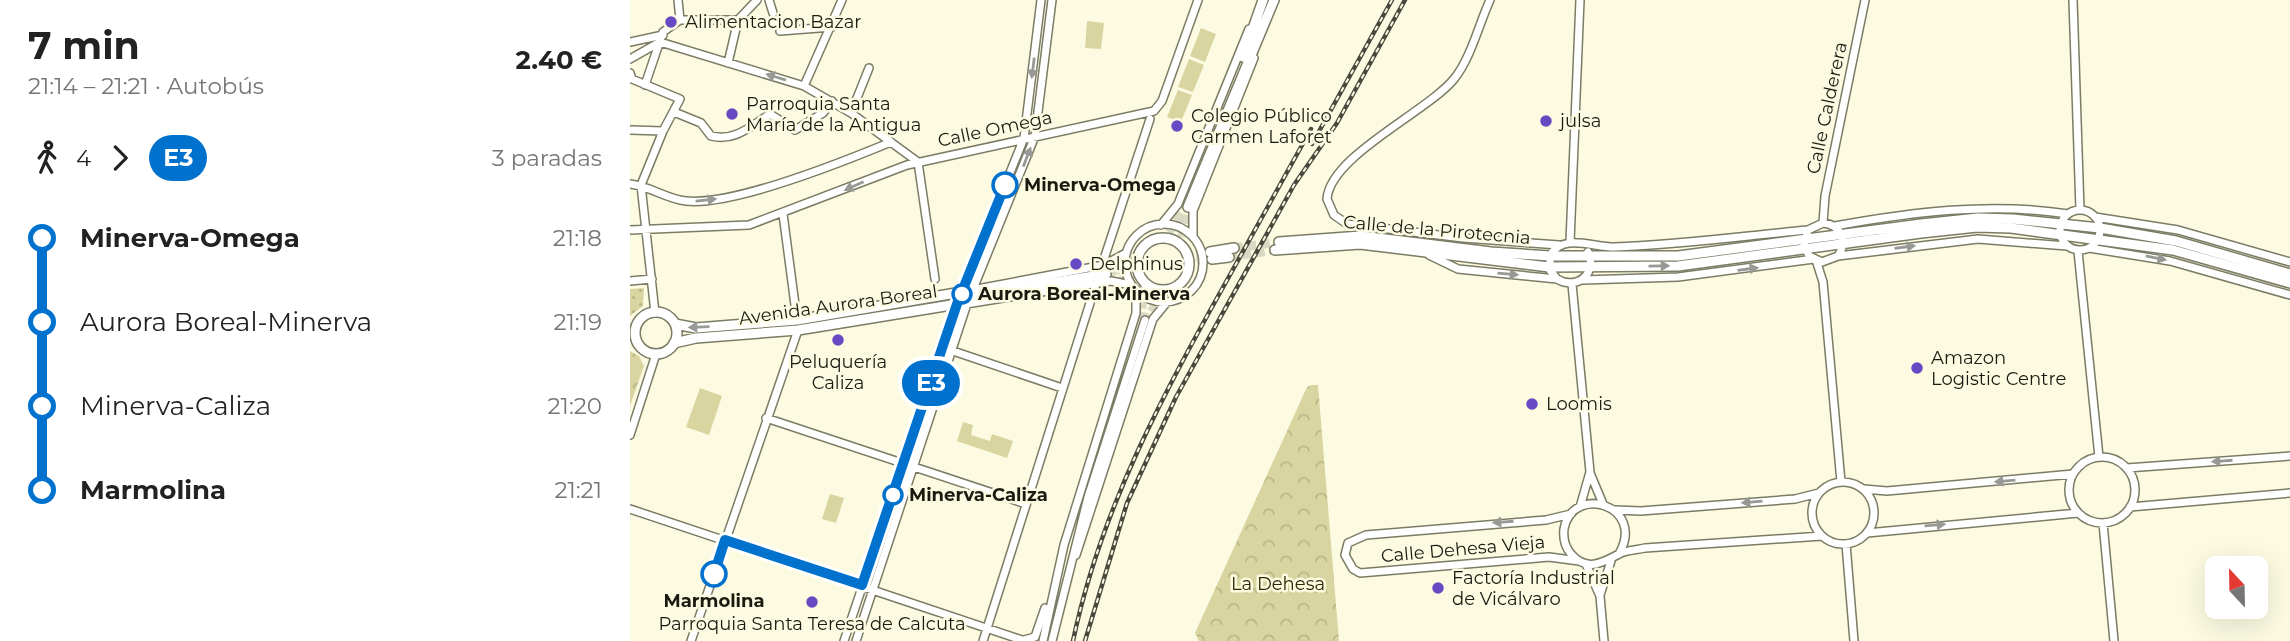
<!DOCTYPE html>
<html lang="es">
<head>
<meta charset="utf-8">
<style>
	body { margin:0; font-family:Montserrat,sans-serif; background:#f2f2f2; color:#222; height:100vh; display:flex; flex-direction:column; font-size:26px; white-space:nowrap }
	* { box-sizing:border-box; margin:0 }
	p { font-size:23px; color:#767676 }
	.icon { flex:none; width:38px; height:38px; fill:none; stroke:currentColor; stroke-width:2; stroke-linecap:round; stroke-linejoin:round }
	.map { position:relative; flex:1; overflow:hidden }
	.side { display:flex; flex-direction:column; background:#fff; width:630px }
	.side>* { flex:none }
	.badge { padding:0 14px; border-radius:23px; font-size:24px; line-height:46px }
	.needle { width:46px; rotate:338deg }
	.controls { position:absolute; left:1575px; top:556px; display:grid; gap:14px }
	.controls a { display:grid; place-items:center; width:63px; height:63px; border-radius:10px; background:#fff; box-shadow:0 7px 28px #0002; font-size:35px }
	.map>.badge { position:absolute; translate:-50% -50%; box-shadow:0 0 0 4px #fff }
	.legs { display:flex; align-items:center; gap:10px; height:77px; padding:0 28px; font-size:23px }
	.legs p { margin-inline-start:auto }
	.overview { display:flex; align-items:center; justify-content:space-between; height:119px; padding:0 28px }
	h1 { font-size:38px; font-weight:700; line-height:52px }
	ul { padding:0 28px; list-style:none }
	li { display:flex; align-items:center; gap:24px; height:84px; font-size:26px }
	li i { display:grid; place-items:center; width:10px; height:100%; margin:0 9px; background:currentColor }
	li i::after { content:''; width:18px; height:18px; margin:-9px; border:5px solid; border-radius:50%; background:#fff }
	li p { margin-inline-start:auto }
	li:first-child i { background:linear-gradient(#0000 50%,currentColor 0) }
	li:last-child i { background:linear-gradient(currentColor 50%,#0000 0) }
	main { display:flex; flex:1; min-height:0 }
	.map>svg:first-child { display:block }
	.forest { fill:url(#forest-crowns) }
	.garden { fill:url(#garden-dots) }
	.pitch { fill:#d9d5a0 }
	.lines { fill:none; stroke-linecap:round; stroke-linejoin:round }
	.minor-tunnel { stroke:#dad9c3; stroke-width:7; stroke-dasharray:7 3.5; stroke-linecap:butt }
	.major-tunnel { stroke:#dad9c3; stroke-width:9; stroke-dasharray:9 4.5; stroke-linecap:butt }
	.minor-casing { stroke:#7c7b65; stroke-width:10 }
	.major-casing { stroke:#7c7b65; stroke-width:12 }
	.minor { stroke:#fff; stroke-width:7 }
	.major { stroke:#fff; stroke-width:9 }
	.rail-casing { stroke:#49483c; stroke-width:4.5 }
	.rail { stroke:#fcfbe2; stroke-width:2; stroke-dasharray:5; stroke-linecap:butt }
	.oneway { fill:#989894 }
	.line-1-casing { stroke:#fff; stroke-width:16 }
	.line-1 { stroke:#0072ce; stroke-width:10 }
	.poi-dot { fill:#674ac3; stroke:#fcfbe2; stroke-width:2.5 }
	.stop-1-dot { fill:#fff; stroke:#0072ce; stroke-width:3.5 }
	.labels { text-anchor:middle; stroke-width:5; stroke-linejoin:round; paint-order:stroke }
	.poi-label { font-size:18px; fill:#1b1a11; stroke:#fcfbe2; text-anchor:start }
	.street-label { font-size:18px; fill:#1b1a11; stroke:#fcfbe2 }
	.stop-label { font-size:18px; font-weight:bold; fill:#1b1a11; stroke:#fcfbe2; text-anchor:start }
	.park-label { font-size:18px; fill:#2e2a00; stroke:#fcfbe2 }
</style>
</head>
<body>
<main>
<section class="side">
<div class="overview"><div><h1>7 min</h1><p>21:14 – 21:21 · Autobús</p></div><b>2.40 €</b></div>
<div class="legs"><svg class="icon" aria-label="walk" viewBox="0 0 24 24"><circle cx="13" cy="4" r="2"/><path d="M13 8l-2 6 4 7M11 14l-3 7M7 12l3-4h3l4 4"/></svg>4<svg class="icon" aria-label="forward" viewBox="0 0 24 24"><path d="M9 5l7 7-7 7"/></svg><b class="badge" style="background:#0072ce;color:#fff">E3</b><p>3 paradas</p></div>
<ul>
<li><i style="color:#0072ce"></i><b>Minerva-Omega</b><p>21:18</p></li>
<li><i style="color:#0072ce"></i><span>Aurora Boreal-Minerva</span><p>21:19</p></li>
<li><i style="color:#0072ce"></i><span>Minerva-Caliza</span><p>21:20</p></li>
<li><i style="color:#0072ce"></i><b>Marmolina</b><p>21:21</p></li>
</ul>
</section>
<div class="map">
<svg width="1660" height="641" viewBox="0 0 1660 641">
	<defs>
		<pattern id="forest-crowns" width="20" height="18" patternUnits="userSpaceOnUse" patternTransform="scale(1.75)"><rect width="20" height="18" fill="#d9d5a0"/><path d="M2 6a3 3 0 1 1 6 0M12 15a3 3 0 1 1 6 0" fill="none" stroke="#bab689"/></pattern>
		<pattern id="garden-dots" width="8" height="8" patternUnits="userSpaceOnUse" patternTransform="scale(1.75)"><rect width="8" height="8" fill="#d9d5a0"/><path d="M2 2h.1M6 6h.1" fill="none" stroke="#bab689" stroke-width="1.8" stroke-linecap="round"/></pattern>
	</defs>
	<rect width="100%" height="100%" fill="#fcfbe2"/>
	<path class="forest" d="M0 351 9 356 14 366 0 406Z
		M681 385H688L709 641H569L565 633 677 387Z"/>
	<path class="garden" d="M14 288 13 306 0 316V289Z"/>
	<path class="pitch" d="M457 21 474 23 471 49 455 48Z
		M571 28 586 34 575 62 560 56Z
		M559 59 574 65 563 92 548 87Z
		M548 90 562 95 551 122 537 117Z
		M70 388 92 396 79 435 56 427Z
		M333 422 343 425 341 435 360 441 362 434 383 441 377 458 327 441Z
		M200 494 214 498 206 523 192 519Z"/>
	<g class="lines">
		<path class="minor-tunnel" d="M511 319 515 290
			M515 320 531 294"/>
		<path class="major-tunnel" d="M539 232 555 206
			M552 237 556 211
			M604 248 649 242
			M566 254 580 252
			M599 257 645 250
			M567 263 582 259
			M484 271 501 264
			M476 274 504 278"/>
		<g class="minor-casing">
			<path id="minor" d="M48 0 50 20
				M139 0 143 13
				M860 0C849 24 841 58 824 79 797 112 700 156 697 199L704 215 717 224 833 238 929 245
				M1443 0 1450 210
				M50 20H108L127 0
				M150 31 202 27
				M0 42 33 35
				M30 42 174 86 221 113 288 162
				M0 59 30 42
				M98 63 108 20
				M0 73 2 79 50 99 33 131 11 185
				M15 85 33 32 50 20
				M174 86 212 0
				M44 112 71 123 81 136C105 142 121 126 140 114L165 130 193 113 202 101
				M221 113 239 68
				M0 130 33 131
				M288 162 305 279
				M0 184C20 186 36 199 56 201 103 206 215 161 261 142
				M11 185 25 313
				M1430 230a20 20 0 1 1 40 0a20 20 0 1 1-40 0Z
				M153 214 167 320
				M1465 217 1548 230 1660 262
				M1193 223 1195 196 1235 0
				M495 263a39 39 0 1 1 78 0a39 39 0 1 1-78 0Z
				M531 225 548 204 619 29
				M1205 226C1282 212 1360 202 1438 214
				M0 230 119 225 277 165 524 111 532 101 568 0
				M563 237V211L624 58
				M940 242 950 0
				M1459 248 1540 261 1660 295
				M1448 251 1469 457
				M799 255 828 269 927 279C947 291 968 273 958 252
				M475 256 520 119
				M1208 256 1348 239 1437 246
				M1186 260 1193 282 1211 482
				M927 279 920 270V256C932 233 962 247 984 247 1049 245 1113 236 1178 230L1193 223C1211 225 1218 241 1208 256L1192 262 1179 256 1174 245 1178 230
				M953 280 1048 277 1184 259
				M0 281 22 279
				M515 283V290
				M942 284 960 472 950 507
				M342 290 474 265 496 253
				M531 294 536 290
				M336 304 481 281 501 285
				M323 351 432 388
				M136 418 396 504
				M0 435 26 354
				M1439 490a33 33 0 1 1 66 0a33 33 0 1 1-66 0Z
				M1497 468 1660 456
				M960 473 973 504
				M1182 513a31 31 0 1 1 62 0a31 31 0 1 1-62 0Z
				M1234 489 1257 491 1443 474
				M1500 507 1660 493
				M0 509 395 641
				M985 510 1011 511 1165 499 1189 493
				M941 514 916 520 736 535 718 543 715 555 723 569 730 573 919 557 949 561
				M1473 523 1484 641
				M1237 533 1448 513
				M1216 544 1224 641
				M989 554C1017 505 942 483 934 529 933 538 935 547 941 554 957 572 972 563 989 554 996 550 1007 550 1015 548L1192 536
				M446 555 523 319 537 302
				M956 564 970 596 974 641
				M970 595 981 561
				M394 640 405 637 415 608
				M61 641 168 330
				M214 641 327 304 394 138 411 0
				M226 641 337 304 405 136 422 0
				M353 641 466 284
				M413 641 434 545 506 313V291
				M422 641 458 497 515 320"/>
		</g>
		<g class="major-casing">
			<path id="major" d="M613 57 633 0
				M558 207 644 0
				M507 264a26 26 0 1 1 52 0a26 26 0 1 1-52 0Z
				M649 242 731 236 861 252 920 256H1048L1291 224 1348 218 1383 219 1470 228 1546 241 1660 274
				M645 250 730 244 919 267 1048 266 1291 233 1347 227 1381 228 1543 250 1660 283
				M580 252 604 248
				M582 259 599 257
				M5 333a21 21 0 1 1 42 0a21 21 0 1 1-42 0Z
				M45 324 66 328 167 320 332 292 341 296
				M44 343 66 338 168 330 309 307 327 304 341 296 476 274"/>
		</g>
		<use href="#minor" class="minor"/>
		<use href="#major" class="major"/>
		<g class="rail-casing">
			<path id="rail" d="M682 144 762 0
				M443 641C471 507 535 391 601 273 628 225 654 177 681 129
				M455 641 497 503 546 397 664 185 707 123 775 0"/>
		</g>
		<use href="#rail" class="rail"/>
	</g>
	<defs><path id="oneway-solid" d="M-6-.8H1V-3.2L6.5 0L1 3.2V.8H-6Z" transform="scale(1.75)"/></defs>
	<g class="oneway">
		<use href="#oneway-solid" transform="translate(403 68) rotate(97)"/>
		<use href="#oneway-solid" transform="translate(146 77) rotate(-163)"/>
		<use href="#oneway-solid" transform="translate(397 157) rotate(-69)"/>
		<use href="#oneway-solid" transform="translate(224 186) rotate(156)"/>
		<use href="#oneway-solid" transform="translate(76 200) rotate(-6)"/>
		<use href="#oneway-solid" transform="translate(1275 247) rotate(-8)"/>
		<use href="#oneway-solid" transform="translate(1526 258) rotate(11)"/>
		<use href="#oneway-solid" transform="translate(1029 266) rotate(-1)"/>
		<use href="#oneway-solid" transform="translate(1118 269) rotate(-8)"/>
		<use href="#oneway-solid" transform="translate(878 274) rotate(5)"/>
		<use href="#oneway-solid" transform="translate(69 327) rotate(178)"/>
		<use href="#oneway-solid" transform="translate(1592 461) rotate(176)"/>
		<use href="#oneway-solid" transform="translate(1375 481) rotate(175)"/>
		<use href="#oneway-solid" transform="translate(1122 502) rotate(175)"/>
		<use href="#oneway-solid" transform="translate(873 522) rotate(176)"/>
		<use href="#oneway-solid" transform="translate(1305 525) rotate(-5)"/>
	</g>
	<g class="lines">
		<g class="line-1-casing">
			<path id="line-1" d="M84 574 95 540 232 585 327 304 375 185"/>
		</g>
		<use href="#line-1" class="line-1"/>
	</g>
	<g class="poi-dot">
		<circle cx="41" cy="22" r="7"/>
		<circle cx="102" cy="114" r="7"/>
		<circle cx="916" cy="121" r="7"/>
		<circle cx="547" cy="126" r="7"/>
		<circle cx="446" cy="264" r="7"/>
		<circle cx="208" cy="340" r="7"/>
		<circle cx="1287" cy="368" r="7"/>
		<circle cx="902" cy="404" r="7"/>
		<circle cx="808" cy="588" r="7"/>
		<circle cx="182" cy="602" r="7"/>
	</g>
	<g class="stop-1-dot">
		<circle cx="375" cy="185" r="12"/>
		<circle cx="332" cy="294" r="9"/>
		<circle cx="263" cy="495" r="9"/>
		<circle cx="84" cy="574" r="12"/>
	</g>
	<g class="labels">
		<g class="poi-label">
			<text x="55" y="28">Alimentacion Bazar</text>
			<text x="116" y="110">Parroquia Santa<tspan x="116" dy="21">María de la Antigua</tspan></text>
			<text x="561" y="122">Colegio Público<tspan x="561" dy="21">Carmen Laforet</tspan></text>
			<text x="930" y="127">julsa</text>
			<text x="460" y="270">Delphinus</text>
			<text x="1301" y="364">Amazon<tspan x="1301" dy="21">Logistic Centre</tspan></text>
			<text x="208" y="368" text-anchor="middle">Peluquería<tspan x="208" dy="21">Caliza</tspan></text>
			<text x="916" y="410">Loomis</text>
			<text x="822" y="584">Factoría Industrial<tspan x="822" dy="21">de Vicálvaro</tspan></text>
			<text x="182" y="630" text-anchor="middle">Parroquia Santa Teresa de Calcuta</text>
		</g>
		<g class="street-label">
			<text transform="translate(1197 108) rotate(-78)" y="6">Calle Calderera</text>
			<text transform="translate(365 129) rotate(-12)" y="6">Calle Omega</text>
			<text transform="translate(807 230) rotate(5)" y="6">Calle de la Pirotecnia</text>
			<text transform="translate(208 305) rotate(-8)" y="6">Avenida Aurora Boreal</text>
			<text transform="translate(833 549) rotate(-5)" y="6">Calle Dehesa Vieja</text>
		</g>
		<g class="stop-label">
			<text x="394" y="191">Minerva-Omega</text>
			<text x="348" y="300">Aurora Boreal-Minerva</text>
			<text x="279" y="501">Minerva-Caliza</text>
			<text x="84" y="607" text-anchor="middle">Marmolina</text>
		</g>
		<g class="park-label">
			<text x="648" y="590">La Dehesa</text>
		</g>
	</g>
</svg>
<div class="controls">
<a><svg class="needle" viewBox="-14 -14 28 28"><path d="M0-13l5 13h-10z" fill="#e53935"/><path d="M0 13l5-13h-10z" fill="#767676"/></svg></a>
</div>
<b class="badge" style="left:301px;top:383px;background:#0072ce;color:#fff">E3</b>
</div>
</main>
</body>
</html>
